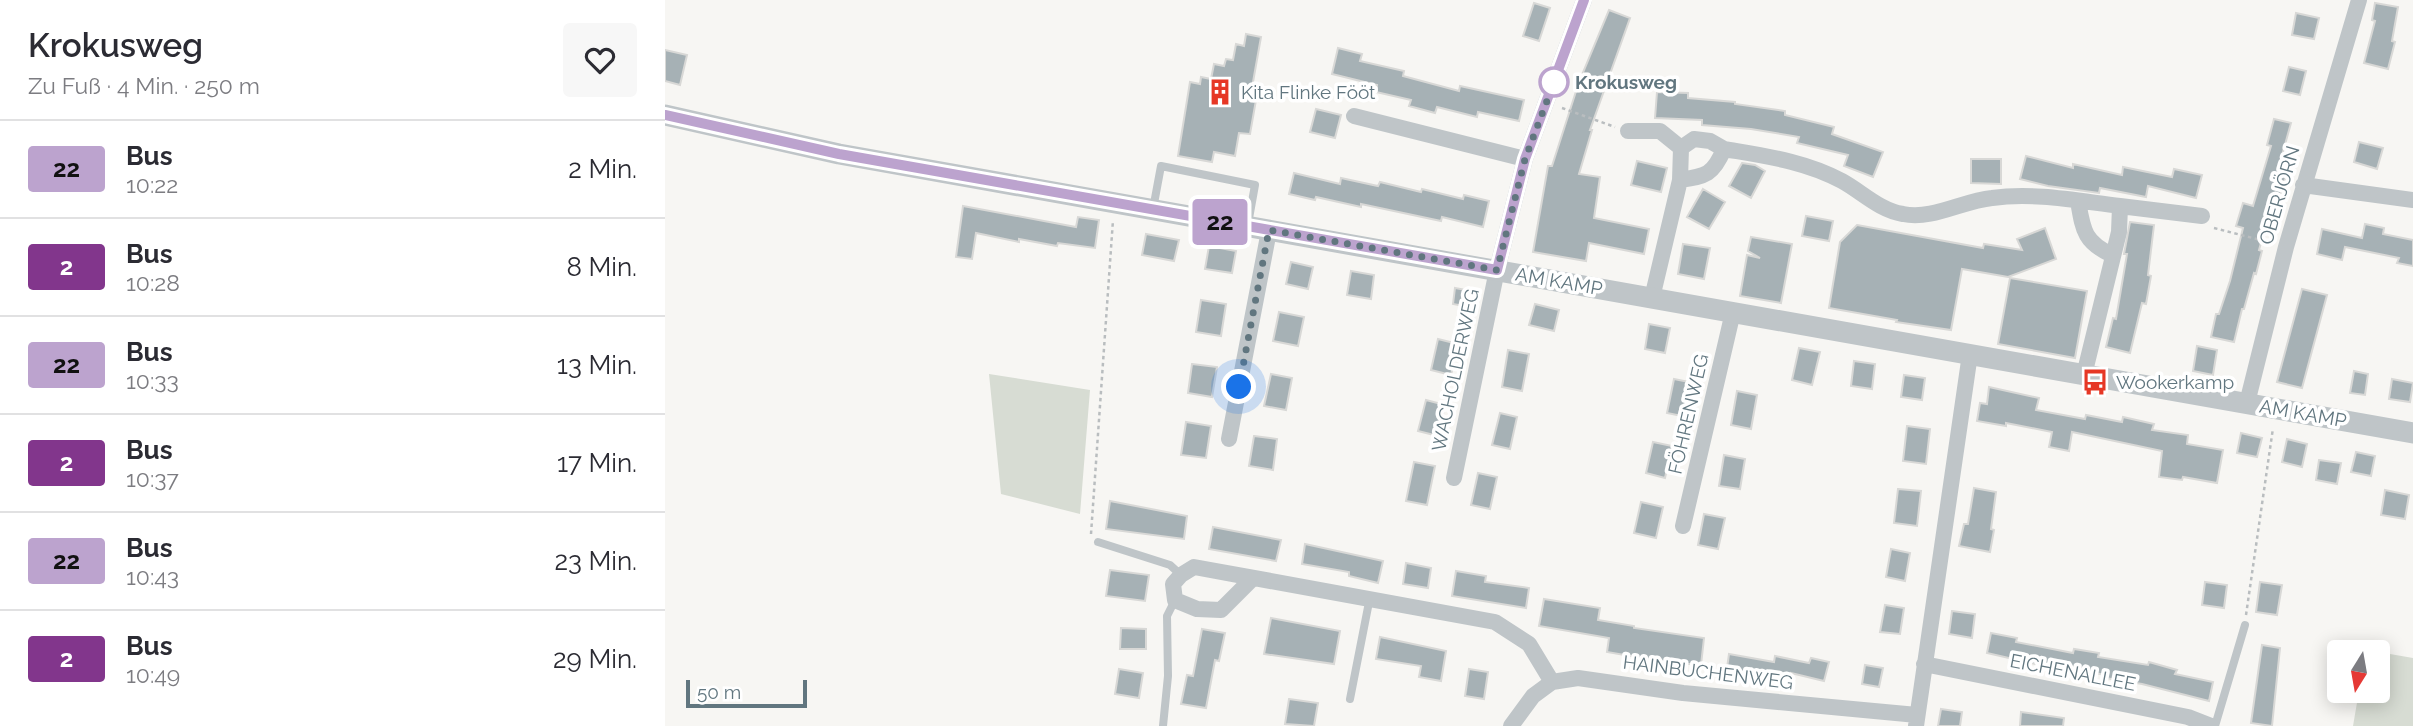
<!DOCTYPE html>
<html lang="de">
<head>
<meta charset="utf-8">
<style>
	body { margin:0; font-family:Raleway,sans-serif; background:#f7f7f7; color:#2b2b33; height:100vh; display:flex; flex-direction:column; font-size:26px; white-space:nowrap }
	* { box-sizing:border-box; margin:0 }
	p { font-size:23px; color:#7c7c81 }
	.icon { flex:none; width:38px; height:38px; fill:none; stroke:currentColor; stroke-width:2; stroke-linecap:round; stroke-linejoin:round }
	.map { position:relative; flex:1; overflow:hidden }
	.side { display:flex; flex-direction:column; background:#fff; width:665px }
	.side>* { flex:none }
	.badge { padding:0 14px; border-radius:5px; font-size:24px; line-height:46px }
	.needle { width:46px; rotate:191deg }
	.controls { position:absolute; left:1662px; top:640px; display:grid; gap:14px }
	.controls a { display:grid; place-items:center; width:63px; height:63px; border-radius:7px; background:#fff; box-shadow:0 4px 18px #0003; font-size:35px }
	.scale { position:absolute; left:21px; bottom:18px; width:121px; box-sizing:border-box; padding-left:7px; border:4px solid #61767f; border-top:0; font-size:19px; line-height:24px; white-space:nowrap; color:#61767f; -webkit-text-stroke:5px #fff; paint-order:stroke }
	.you { position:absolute; width:35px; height:35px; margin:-18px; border:5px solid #fff; border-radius:50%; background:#1a73e8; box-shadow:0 0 0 10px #1a73e833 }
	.map>.badge { position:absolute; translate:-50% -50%; box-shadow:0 0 0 4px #fff }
	.round { display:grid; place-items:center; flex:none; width:74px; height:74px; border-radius:7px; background:#f7f7f7 }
	.overview { display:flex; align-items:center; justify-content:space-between; height:119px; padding:0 28px }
	h1 { font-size:33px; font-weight:600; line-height:52px }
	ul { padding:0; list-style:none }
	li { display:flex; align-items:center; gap:21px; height:98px; padding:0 28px; border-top:2px solid #e1e1e2 }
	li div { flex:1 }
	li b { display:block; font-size:26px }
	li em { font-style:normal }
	li .badge { min-width:77px; font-weight:700; text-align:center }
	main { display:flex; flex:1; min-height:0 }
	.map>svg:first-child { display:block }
	.green { fill:#d7dcd3 }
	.building { fill:#a6b1b5; stroke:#d8d8d6; stroke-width:2 }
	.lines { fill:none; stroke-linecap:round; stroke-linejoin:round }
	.path { stroke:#b9bdbf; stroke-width:2.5; stroke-dasharray:3.5 3.5; stroke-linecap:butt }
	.service { stroke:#bfc5c8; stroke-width:8 }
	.minor { stroke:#bfc5c8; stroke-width:16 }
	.tertiary { stroke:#bfc5c8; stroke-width:21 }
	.line-casing { stroke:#fff; stroke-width:16 }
	.line { stroke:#bca3ce; stroke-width:10 }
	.walk { stroke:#61767f; stroke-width:7; stroke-dasharray:0 12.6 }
	.stop-dot { fill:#fff; stroke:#bca3ce; stroke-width:3.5 }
	.labels { text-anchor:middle; stroke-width:7; stroke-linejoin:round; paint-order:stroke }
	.stop-label { font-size:19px; font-weight:bold; fill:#61767f; stroke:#fff; text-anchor:start }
	.poi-label { font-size:19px; fill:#61767f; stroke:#fff; text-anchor:start }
	.street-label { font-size:19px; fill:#61767f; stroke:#fff }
</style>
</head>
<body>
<main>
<section class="side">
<div class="overview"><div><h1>Krokusweg</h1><p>Zu Fuß · 4 Min. · 250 m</p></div><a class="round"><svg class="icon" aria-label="heart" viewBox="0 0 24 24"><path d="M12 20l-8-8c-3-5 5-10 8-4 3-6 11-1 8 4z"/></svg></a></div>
<ul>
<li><span class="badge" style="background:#bca3ce;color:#111">22</span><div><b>Bus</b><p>10:22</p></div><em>2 Min.</em></li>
<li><span class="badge" style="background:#82368c;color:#fff">2</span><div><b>Bus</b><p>10:28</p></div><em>8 Min.</em></li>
<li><span class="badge" style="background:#bca3ce;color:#111">22</span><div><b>Bus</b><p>10:33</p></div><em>13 Min.</em></li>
<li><span class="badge" style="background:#82368c;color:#fff">2</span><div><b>Bus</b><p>10:37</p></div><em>17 Min.</em></li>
<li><span class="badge" style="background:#bca3ce;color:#111">22</span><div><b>Bus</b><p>10:43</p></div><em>23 Min.</em></li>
<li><span class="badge" style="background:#82368c;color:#fff">2</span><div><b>Bus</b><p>10:49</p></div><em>29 Min.</em></li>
</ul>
</section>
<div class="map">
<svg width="1748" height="726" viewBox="0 0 1748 726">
	<rect width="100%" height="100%" fill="#f7f6f3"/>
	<path class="green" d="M324 374 425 390 415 514 336 494Z
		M1702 650 1748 658V726H1688L1694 691H1713V653H1701Z"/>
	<path class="building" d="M869 3 885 8 874 41 858 36Z
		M1710 3 1733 7 1727 41 1730 42 1723 69 1699 63 1710 21 1707 20Z
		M944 10 965 18 925 130H927L914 174 935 177 929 218 984 229 979 254 924 243 921 261 868 252 883 166H887L914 82Z
		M1631 13 1654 18 1649 39 1627 35Z
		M581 34 596 37 585 99 591 100 585 134 574 133 570 156 549 152 547 162 513 156 525 82 535 84 536 77 546 79 549 64 559 66 561 59 568 60 571 44 579 46Z
		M673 48 697 54 695 61 739 71 738 76 794 91 795 86 859 100 854 121 813 112 812 117 772 107 770 113 744 106 746 100 711 92 712 85 667 74Z
		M0 50 22 55 15 85 0 81Z
		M1624 67 1641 71 1635 95 1618 91Z
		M992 92 1023 93V98L1070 102V104L1120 111V115L1169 127 1167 134 1218 152 1208 177 1179 166 1183 155 1132 143 1134 137 1086 129 1037 125V120L990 118Z
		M651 109 676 115 670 138 645 132Z
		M1609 119 1626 123 1613 170 1622 173 1615 196 1609 195 1594 250 1597 251 1591 274 1589 273 1579 309H1577L1569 342 1546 337 1551 314H1554L1565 281 1578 228 1571 226 1578 203 1588 206 1606 146 1602 145Z
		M1694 142 1718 148 1712 169 1689 162Z
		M1361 156 1408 168V164L1457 175 1458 167 1507 177 1509 169 1537 175 1531 198 1483 186 1481 197 1435 188 1434 193 1383 186 1355 179Z
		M1306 159H1336V184L1306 183Z
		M972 161 1002 168 996 192 966 185Z
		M1077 163 1090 165 1100 171 1086 198 1064 186Z
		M629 173 675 184 676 178 713 186 715 182 756 192 757 189 798 199 799 195 824 201 818 227 777 217 776 221 696 204V207L651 197 650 200 624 194Z
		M1038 189 1060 202 1044 229 1022 217Z
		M298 206 411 227 413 217 434 220 430 248 393 243 392 246 354 239V242L311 233 307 259 291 257Z
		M1141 216 1168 221 1164 241 1137 236Z
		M1465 222 1489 225 1483 275 1486 276 1481 304 1477 303 1465 353 1441 347 1448 318 1451 319 1462 254H1459Z
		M1700 224 1719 228 1718 234 1748 240V266L1732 263 1734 258 1680 247 1677 260 1652 254 1657 229 1697 238Z
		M1192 225 1318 248 1319 244 1357 250 1352 239 1380 228 1391 259 1343 277 1297 269 1286 330 1231 322 1232 320 1164 308 1175 242Z
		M481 234 514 240 509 261 477 255Z
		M1086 237 1127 244 1116 303 1075 296 1082 255 1095 258 1083 251Z
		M1018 244 1045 248 1039 279 1013 274Z
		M544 246 571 251 567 273 540 269Z
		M626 262 648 267 643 289 621 284Z
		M686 271 709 275 706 299 682 295Z
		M1345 278 1422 291 1410 358 1333 344Z
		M790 288 812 292 810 308 788 304Z
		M1637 289 1662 295 1637 388 1612 382Z
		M536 300 561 304 556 336 531 332Z
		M870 304 894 310 889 331 864 325Z
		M614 312 639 317 633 346 608 341Z
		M984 324 1005 328 1000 353 980 349Z
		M773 339 793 344 786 375 766 370Z
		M1532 346 1552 350 1548 375 1528 371Z
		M1134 348 1155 352 1147 385 1127 380Z
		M843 350 864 354 857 391 837 387Z
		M1189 361 1210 364 1207 389 1186 386Z
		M527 364 552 367 547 397 523 393Z
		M1689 371 1703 374 1700 395 1685 393Z
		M606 374 627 378 621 410 599 406Z
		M1239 375 1260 378 1257 400 1236 397Z
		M1009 379 1029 383 1022 417 1002 413Z
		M1727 379 1748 383 1745 402 1724 399Z
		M1324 387 1374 398 1371 410 1420 419 1421 415 1457 422 1458 417 1489 424 1487 430 1523 435 1522 444 1558 450 1552 483 1518 477 1517 480 1494 477 1497 451 1407 432 1404 451 1384 447 1387 432 1341 423V426L1312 421 1315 403 1322 404Z
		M1072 391 1092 395 1086 429 1066 425Z
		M761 400 780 405 773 436 753 431Z
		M835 413 852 417 845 449 827 445Z
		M521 422 546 426 541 458 516 455Z
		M1242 426 1265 429 1261 464 1238 461Z
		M1576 433 1597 438 1592 457 1572 453Z
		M589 436 612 439 608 470 584 466Z
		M1622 439 1642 444 1637 467 1617 462Z
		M988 442 1007 446 1000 478 981 473Z
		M1691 452 1710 456 1706 476 1686 472Z
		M1059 455 1080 459 1075 489 1054 486Z
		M1654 460 1676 463 1672 484 1651 480Z
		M749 462 770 466 762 505 741 501Z
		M813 473 832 477 825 509 806 505Z
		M1309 488 1331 492 1326 529 1329 530 1325 552 1294 546 1299 524H1303Z
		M1233 489 1256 491 1252 526 1229 523Z
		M1720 490 1744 495 1740 519 1716 515Z
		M445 501 522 516 519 539 441 529Z
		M976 502 998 507 991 538 969 533Z
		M1039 514 1060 518 1053 549 1033 545Z
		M548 527 616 540 611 561 544 549Z
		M640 544 718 561 713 583 684 576V572L637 564Z
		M1226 549 1245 553 1240 581 1221 577Z
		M741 563 766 568 763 588 738 584Z
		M445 570 484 575 480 601 441 596Z
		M791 571 821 576 820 582 864 588 861 608 787 596Z
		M1540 582 1562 585 1559 608 1537 605Z
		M1595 582 1617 585 1612 615 1591 612Z
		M879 599 935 608 933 620 969 626V628L1039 638 1036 665 1000 662 942 652 944 638 874 626Z
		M1220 605 1239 608 1235 634 1215 632Z
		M1287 611 1310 614 1307 638 1284 634Z
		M606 618 675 631 669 664 599 654Z
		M456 628 481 629V649H455Z
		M537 629 560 633 554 661 550 660 541 708 516 704 522 675 528 676Z
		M1326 633 1352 638 1351 642 1408 653 1409 649 1434 653 1433 657 1483 665 1484 662 1512 670 1510 674 1548 682 1544 701 1477 684 1440 678 1441 675 1388 666V668L1322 653Z
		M715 637 781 651 776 681 754 677 756 666 711 659Z
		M1597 645 1615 648 1607 726 1586 723Z
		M1064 654 1109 662 1110 656 1144 663 1146 658 1164 662 1159 681 1126 673 1125 679 1087 672 1086 679 1061 675Z
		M1200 665 1218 668 1214 687 1197 684Z
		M454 669 478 673 474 698 450 694Z
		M804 669 823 672 819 699 800 696Z
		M624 699 653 703 649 726 620 724Z
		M1276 709 1297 712 1295 726H1273Z
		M1356 712 1399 718 1398 726H1355Z"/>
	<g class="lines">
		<path class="path" d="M897 108 950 127
			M1549 228 1607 243
			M426 534 448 220
			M1581 615 1608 428"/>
		<path class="service" d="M488 209 496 166 590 185 583 224
			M433 542 505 565 516 575
			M685 699 705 597
			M498 726 503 676 502 616 510 600
			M1550 726 1580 625"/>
		<path class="minor" d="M689 116 860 159
			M963 131H995L1016 148
			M1015 180 1016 148 1029 139 1045 141 1059 149
			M1638 185 1748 200
			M1413 201C1418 230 1419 242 1447 255
			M1455 206 1537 216
			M987 298 1015 180C1041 176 1048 175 1059 149 1100 156 1140 161 1177 181 1197 192 1214 210 1238 214 1268 220 1297 201 1327 198 1369 192 1413 201 1455 206L1454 232 1419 375
			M1582 403 1621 247 1694 0
			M564 439 604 231
			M789 478 832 270 860 159 919 0
			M1018 526 1068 312
			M588 578 556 610 532 609 510 600 508 584 516 575 529 567 830 622 864 644 887 682
			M1259 664 1523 717 1546 726
			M846 726 868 696 887 682 913 678 1018 693 1252 715
			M1251 726 1305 354"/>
		<path class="tertiary" d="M0 115 174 154 1748 433"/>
	</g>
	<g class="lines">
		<g class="line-casing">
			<path id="line" d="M0 115 174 154 832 270 860 159 919 0"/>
		</g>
		<use href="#line" class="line"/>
		<path class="walk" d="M574 387 604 230 832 270 860 159 891 77 889 82"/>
	</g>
	<defs>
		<g id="building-bare" transform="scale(2.1)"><path d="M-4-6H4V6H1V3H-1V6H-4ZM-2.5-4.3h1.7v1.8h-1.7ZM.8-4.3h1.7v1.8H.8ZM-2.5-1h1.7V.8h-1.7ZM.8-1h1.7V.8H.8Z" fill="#e63725" stroke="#fff" stroke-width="2.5" paint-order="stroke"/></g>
		<g id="bus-bare" transform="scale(2.1)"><path d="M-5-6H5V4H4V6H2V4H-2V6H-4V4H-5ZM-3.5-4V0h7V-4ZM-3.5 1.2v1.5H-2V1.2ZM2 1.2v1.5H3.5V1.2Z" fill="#e63725" stroke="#fff" stroke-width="2.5" paint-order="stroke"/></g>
	</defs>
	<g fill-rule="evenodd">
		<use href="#building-bare" x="555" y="92"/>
		<use href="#bus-bare" x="1430" y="382"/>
	</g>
	<circle class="stop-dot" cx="889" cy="82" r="14"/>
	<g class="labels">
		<g class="stop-label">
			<text x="910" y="89">Krokusweg</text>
		</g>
		<g class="poi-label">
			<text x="576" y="99">Kita Flinke Fööt</text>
			<text x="1451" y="389">Wookerkamp</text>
		</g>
		<g class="street-label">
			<text transform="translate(1614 195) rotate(-74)" y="7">OBERJÖRN</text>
			<text transform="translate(894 281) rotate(10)" y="7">AM KAMP</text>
			<text transform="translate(790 370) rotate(-78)" y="7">WACHOLDERWEG</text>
			<text transform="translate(1638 413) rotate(10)" y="7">AM KAMP</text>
			<text transform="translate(1023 414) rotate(-77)" y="7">FÖHRENWEG</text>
			<text transform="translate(1043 672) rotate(7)" y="7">HAINBUCHENWEG</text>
			<text transform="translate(1408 672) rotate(11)" y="7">EICHENALLEE</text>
		</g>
	</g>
</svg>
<div class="controls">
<a><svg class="needle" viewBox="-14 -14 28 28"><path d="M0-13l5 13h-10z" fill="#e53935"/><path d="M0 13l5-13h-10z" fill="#7c7c81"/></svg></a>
</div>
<div class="scale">50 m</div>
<div class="you" style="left:574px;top:387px"></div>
<b class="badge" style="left:555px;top:222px;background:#bca3ce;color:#111">22</b>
</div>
</main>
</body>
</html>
